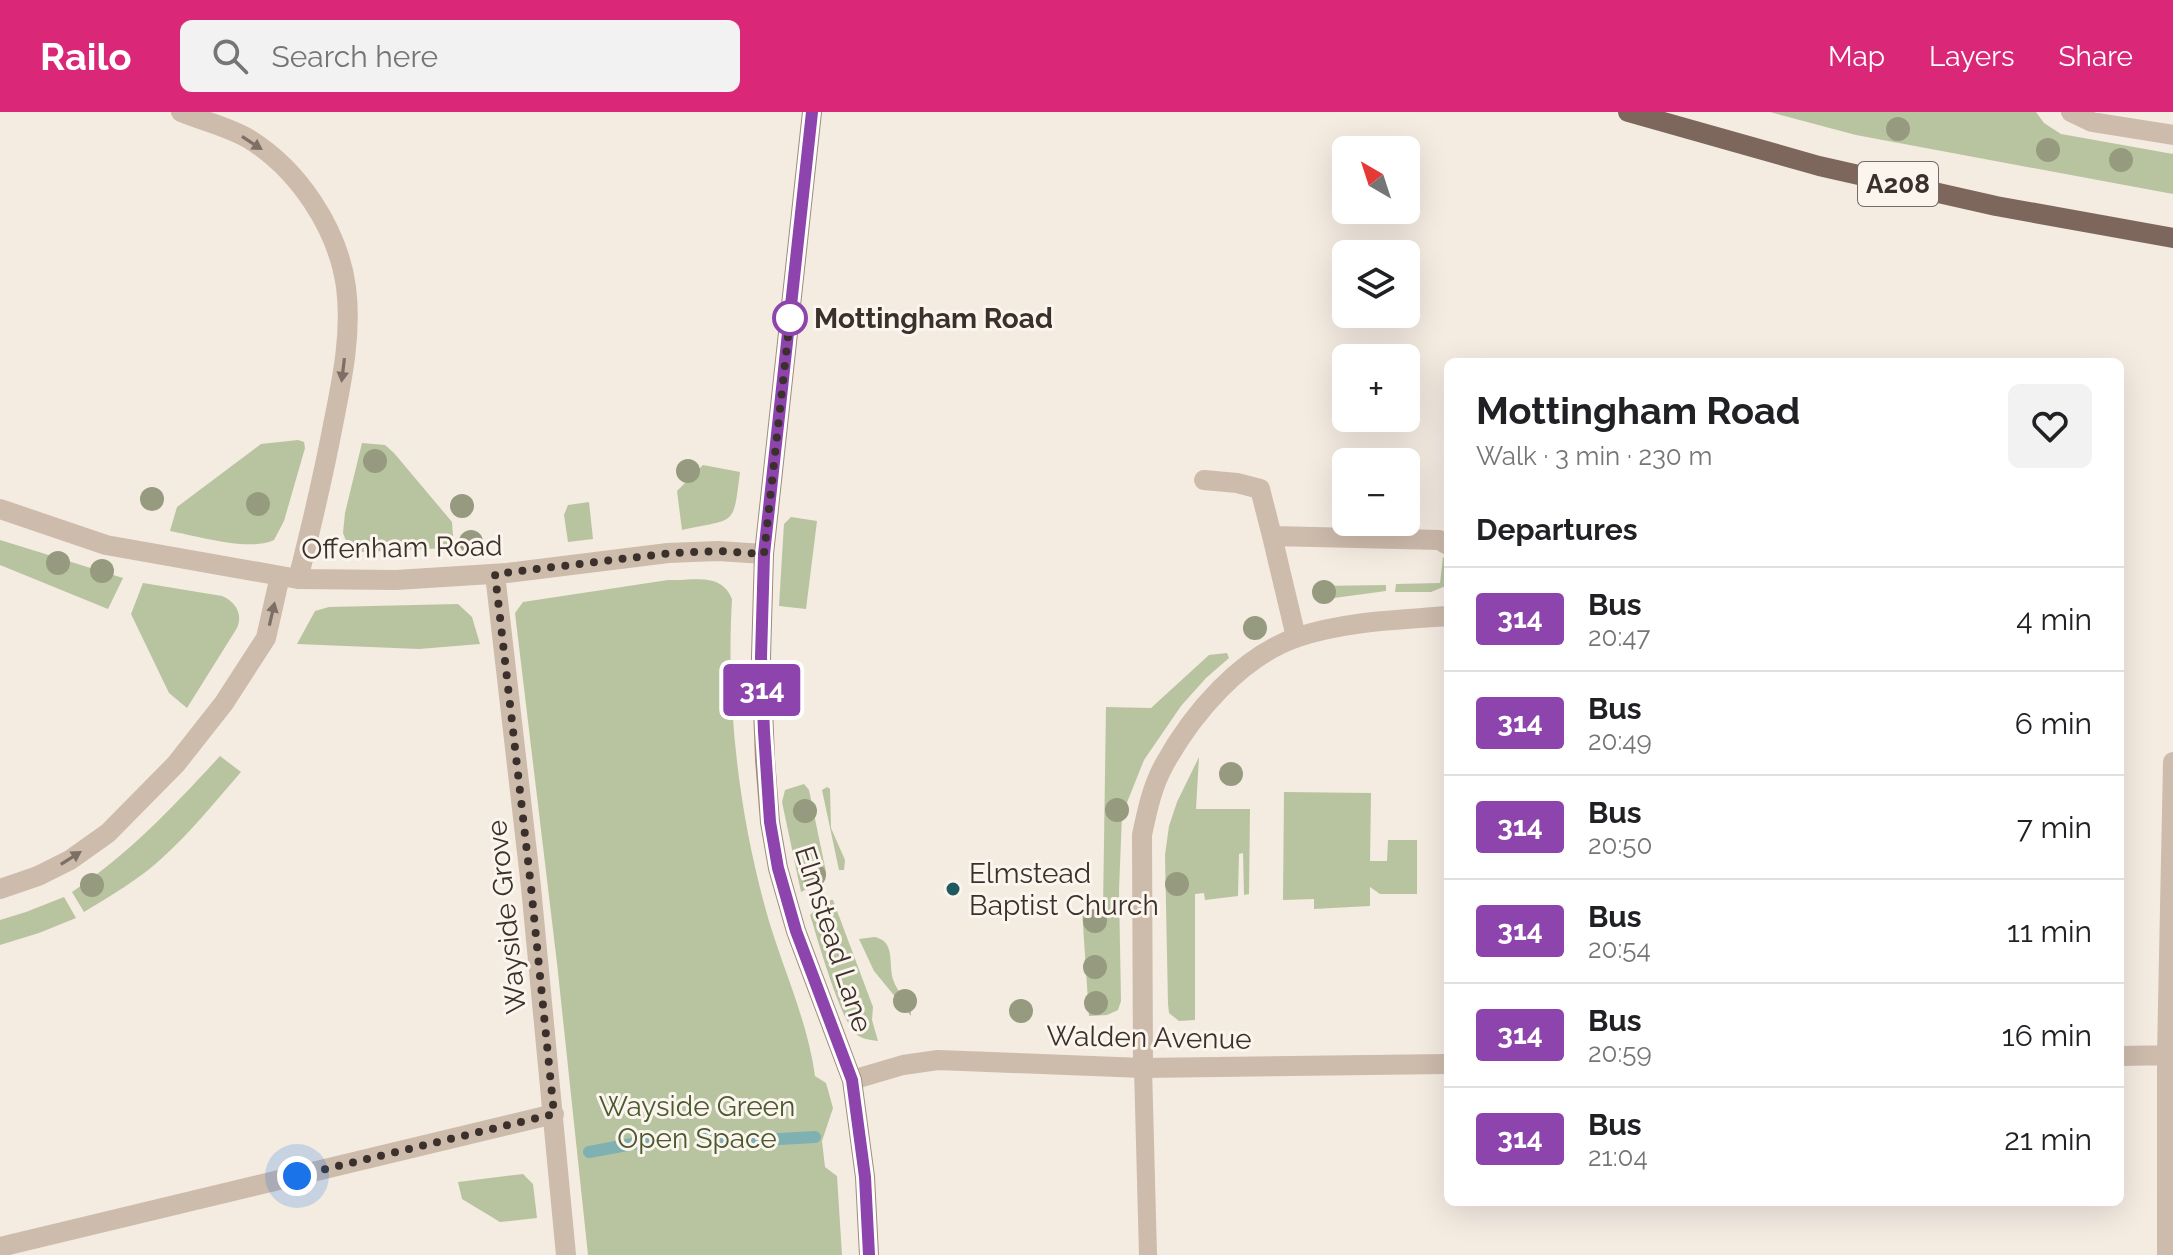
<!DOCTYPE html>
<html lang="en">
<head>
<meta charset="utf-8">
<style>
	body { margin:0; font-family:Raleway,sans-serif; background:#f2f2f2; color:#202124; height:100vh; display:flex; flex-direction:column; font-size:30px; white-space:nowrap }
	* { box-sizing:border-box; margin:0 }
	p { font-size:26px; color:#757577 }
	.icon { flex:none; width:44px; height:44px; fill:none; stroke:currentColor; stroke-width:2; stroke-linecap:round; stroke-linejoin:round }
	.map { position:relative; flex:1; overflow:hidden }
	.drawer { position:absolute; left:1444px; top:246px; width:680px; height:848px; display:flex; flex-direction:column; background:#fff; border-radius:12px; box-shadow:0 8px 32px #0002 }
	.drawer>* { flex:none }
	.badge { padding:0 16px; border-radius:6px; font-size:28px; line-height:52px }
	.needle { width:52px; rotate:321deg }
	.fabs { position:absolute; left:1332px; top:24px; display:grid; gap:16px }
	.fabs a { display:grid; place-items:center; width:88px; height:88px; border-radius:12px; background:#fff; box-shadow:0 8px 32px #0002; font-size:40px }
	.you { position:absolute; width:40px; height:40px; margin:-20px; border:6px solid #fff; border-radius:50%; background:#1a73e8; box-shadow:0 0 0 12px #1a73e833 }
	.map>.badge { position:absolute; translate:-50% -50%; box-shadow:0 0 0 4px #fff }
	h2 { padding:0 32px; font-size:30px; line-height:72px }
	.round { display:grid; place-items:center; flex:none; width:84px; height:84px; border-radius:12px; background:#f2f2f2 }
	.head { display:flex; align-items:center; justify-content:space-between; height:136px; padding:0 32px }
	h1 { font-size:38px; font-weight:700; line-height:60px }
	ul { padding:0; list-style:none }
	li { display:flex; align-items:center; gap:24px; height:104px; padding:0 32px; border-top:2px solid #e0e0e0 }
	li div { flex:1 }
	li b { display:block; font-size:30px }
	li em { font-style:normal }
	li .badge { min-width:88px; font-weight:700; text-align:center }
	header { display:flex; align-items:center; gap:48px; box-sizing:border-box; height:112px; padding:0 40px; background:#db2777; color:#fff }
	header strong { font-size:38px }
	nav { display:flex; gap:44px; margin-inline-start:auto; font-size:28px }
	.search { width:560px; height:72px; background:#f2f2f2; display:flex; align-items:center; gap:20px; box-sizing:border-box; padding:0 28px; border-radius:12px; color:#757577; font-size:30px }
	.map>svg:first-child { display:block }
	.green { fill:#b8c4a0 }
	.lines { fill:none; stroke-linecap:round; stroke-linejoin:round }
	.stream { stroke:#7fb0b2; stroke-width:12 }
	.lane { stroke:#cdbbac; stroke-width:18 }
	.street { stroke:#cdbbac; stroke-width:20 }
	.secondary { stroke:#a18a7d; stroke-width:20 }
	.primary { stroke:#7d675c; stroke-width:20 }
	.tree { fill:#969b7f }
	.oneway { fill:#7d6f65 }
	.line-casing { stroke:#fff; stroke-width:18 }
	.line { stroke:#8e44ad; stroke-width:12 }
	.walk { stroke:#3b302b; stroke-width:8; stroke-dasharray:0 14.4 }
	.stop-dot { fill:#fff; stroke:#8e44ad; stroke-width:4 }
	.poi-dot { fill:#1f5a5e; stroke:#fbf5ee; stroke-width:3 }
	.labels { text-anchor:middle; stroke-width:6; stroke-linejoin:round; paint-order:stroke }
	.shield { fill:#fbf5ee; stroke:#756b66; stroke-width:2 }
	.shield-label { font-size:26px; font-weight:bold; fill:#3b302b }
	.stop-label { font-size:28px; font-weight:bold; fill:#3b302b; stroke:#fbf5ee; text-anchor:start }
	.street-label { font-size:28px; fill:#3b302b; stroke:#fbf5ee }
	.poi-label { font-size:28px; fill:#3b302b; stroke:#fbf5ee; text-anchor:start }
	.park-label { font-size:28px; fill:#4a5a2e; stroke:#fbf5ee }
</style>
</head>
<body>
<header>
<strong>Railo</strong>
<div class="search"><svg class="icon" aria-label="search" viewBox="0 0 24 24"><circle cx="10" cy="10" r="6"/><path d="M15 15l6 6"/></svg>Search here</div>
<nav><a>Map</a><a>Layers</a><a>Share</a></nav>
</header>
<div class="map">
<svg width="2173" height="1143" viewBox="0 0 2173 1143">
	<rect width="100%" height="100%" fill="#f4ebe1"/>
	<path class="green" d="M1770 0H2036L2044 11 2061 22 2173 42V82L1856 23Z
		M298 328 304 330 305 336 284 409 274 428C250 440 197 424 170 419L177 395 261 332Z
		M362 331 385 333 394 341 452 410 453 424 446 436 362 440 347 431 343 421 345 401Z
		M703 353 740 360C733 416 736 406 682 418L677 379Z
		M589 390 593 427 568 430 564 403 568 393Z
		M791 405 817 409 806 497 779 494 784 412Z
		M0 428 123 466 108 497 0 453Z
		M1443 445 1448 448V473L1431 480H1395L1396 472 1440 471Z
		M668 468C694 469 721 460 732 487 726 589 738 696 765 795 780 851 807 905 815 964L826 971 833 996 822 1029 825 1055 837 1064 842 1143H588L557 851 515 501 523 490Z
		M143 471 222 484C236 490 243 502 237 516L187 596 169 581 131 502Z
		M1386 473V479L1319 488V474Z
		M458 492 472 505 480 532 419 537 297 532 315 499 329 495Z
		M1227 541 1229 546 1206 566 1181 594 1144 648 1122 703 1119 778 1121 889 1118 898 1107 903 1089 904 1082 798H1103L1106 595 1151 596 1209 543Z
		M220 644 241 660C215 690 190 721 161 747 138 768 110 784 84 800L72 780C129 742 174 694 220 644Z
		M1199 645 1196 697H1250L1249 782 1244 783 1243 741 1239 742 1238 784 1205 788 1204 781 1195 782V908L1179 909 1169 901 1168 892 1165 743 1169 714 1177 690Z
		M804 672 809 678 826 760 813 774 801 780 782 690 785 678Z
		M827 675 830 677 831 716 845 748 844 758H839L822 678Z
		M1284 680 1371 681 1370 749H1387L1388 728H1417V782H1380L1370 775V794L1314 797V787L1283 788Z
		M64 785 76 806 39 821 0 833V808L26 800Z
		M826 788H833L873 895 872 908 878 929C870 928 861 927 855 921 839 904 818 828 810 803Z
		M875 825C897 830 887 853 894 870 899 884 912 887 911 904L874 859 859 827Z
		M523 1062 533 1072 537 1106 500 1110 462 1087 458 1070Z"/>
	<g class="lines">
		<path class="stream" d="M702 1023 728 1030 815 1025
			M589 1040 670 1025"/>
		<path class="lane" d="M1143 956 1148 1143"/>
		<path class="street" d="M181 0C203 9 229 15 249 27 299 58 338 117 346 175 352 221 342 268 333 313 323 365 311 416 298 467
			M2071 0 2092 10 2173 23
			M1204 368 1237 371 1260 377 1272 424
			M0 397 106 433 298 467 396 468 507 461 668 441 718 439 764 442
			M495 462 531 775 566 1143
			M1296 525 1272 424 1439 428 1448 433
			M0 777 38 764 70 748 108 721 176 652 224 591 266 526 280 464
			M2120 944 2173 943
			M1143 956 1142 723C1147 699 1152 675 1164 653 1192 602 1241 544 1298 525 1346 509 1398 508 1448 504
			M852 968 903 953 938 948 1143 956 1448 952
			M0 1135 554 1002
			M2167 1143V943L2173 650"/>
		<path class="secondary" d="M812 0 764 442 761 545 765 647 770 710 778 756 796 819 852 968 865 1065 869 1143"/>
		<path class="primary" d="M1628 0 1819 54 1996 94 2173 126"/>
	</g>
	<g class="tree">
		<circle cx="1898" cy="17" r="12"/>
		<circle cx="2048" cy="38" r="12"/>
		<circle cx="2121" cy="48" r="12"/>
		<circle cx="375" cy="349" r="12"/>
		<circle cx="688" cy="359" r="12"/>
		<circle cx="152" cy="387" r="12"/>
		<circle cx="258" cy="392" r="12"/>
		<circle cx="462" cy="394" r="12"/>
		<circle cx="471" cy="430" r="12"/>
		<circle cx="58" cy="451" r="12"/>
		<circle cx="102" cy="459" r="12"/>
		<circle cx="1324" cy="480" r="12"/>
		<circle cx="1255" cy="516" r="12"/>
		<circle cx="1231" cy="662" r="12"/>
		<circle cx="1117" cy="698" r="12"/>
		<circle cx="805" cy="699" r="12"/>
		<circle cx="814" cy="763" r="12"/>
		<circle cx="1177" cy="772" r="12"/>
		<circle cx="92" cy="773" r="12"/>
		<circle cx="1095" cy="809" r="12"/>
		<circle cx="1095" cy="855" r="12"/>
		<circle cx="905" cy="889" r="12"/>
		<circle cx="1096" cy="891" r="12"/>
		<circle cx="1021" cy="899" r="12"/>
	</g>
	<defs><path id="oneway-solid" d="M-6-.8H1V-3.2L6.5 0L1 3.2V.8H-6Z" transform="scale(2)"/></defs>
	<g class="oneway">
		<use href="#oneway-solid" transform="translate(252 31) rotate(33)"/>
		<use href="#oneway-solid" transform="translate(343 258) rotate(97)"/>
		<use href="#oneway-solid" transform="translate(272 502) rotate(-77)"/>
		<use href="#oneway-solid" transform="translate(71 746) rotate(-32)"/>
	</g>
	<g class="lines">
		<g class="line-casing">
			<path id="line" d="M812 0 764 442 761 545 764 620 770 710 778 756 796 819 852 968 865 1065 869 1143"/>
		</g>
		<use href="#line" class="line"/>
		<path class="walk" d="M297 1064 554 1002 531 775 495 462 672 441 718 439 764 442 790 206"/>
	</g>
	<circle class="stop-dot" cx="790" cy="206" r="16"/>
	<circle class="poi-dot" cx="953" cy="777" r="8"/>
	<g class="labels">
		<rect class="shield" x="1858" y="50" width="80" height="44" rx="6"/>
		<g class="shield-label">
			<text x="1898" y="81">A208</text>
		</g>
		<g class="stop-label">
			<text x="814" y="216">Mottingham Road</text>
		</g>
		<g class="street-label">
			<text transform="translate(402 435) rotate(-1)" y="10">Offenham Road</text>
			<text transform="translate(506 805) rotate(-96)" y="10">Wayside Grove</text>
			<text transform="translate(834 827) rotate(72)" y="10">Elmstead Lane</text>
			<text transform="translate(1149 925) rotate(1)" y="10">Walden Avenue</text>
		</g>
		<g class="poi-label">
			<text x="969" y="771">Elmstead<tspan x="969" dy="32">Baptist Church</tspan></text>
		</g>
		<g class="park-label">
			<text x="697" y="1004">Wayside Green<tspan x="697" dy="32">Open Space</tspan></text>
		</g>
	</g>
</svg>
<div class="fabs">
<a><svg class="needle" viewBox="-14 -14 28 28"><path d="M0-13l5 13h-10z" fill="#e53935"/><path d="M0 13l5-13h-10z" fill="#757577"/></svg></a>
<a><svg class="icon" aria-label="layers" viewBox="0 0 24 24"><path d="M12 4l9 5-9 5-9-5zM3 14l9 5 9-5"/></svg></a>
<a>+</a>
<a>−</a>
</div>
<div class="you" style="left:297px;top:1064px"></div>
<b class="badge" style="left:762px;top:578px;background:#8e44ad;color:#fff">314</b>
<section class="drawer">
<div class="head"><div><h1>Mottingham Road</h1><p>Walk · 3 min · 230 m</p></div><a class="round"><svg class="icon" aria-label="heart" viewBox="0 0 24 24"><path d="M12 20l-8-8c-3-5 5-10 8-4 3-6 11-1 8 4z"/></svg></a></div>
<h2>Departures</h2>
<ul>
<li><span class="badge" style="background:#8e44ad;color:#fff">314</span><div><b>Bus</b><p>20:47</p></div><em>4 min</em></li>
<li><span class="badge" style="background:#8e44ad;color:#fff">314</span><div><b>Bus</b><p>20:49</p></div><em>6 min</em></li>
<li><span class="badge" style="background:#8e44ad;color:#fff">314</span><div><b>Bus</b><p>20:50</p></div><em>7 min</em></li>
<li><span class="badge" style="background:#8e44ad;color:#fff">314</span><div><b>Bus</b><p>20:54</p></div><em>11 min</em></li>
<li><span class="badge" style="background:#8e44ad;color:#fff">314</span><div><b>Bus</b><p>20:59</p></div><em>16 min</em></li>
<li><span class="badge" style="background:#8e44ad;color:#fff">314</span><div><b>Bus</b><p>21:04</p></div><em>21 min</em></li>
</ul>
</section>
</div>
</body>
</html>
